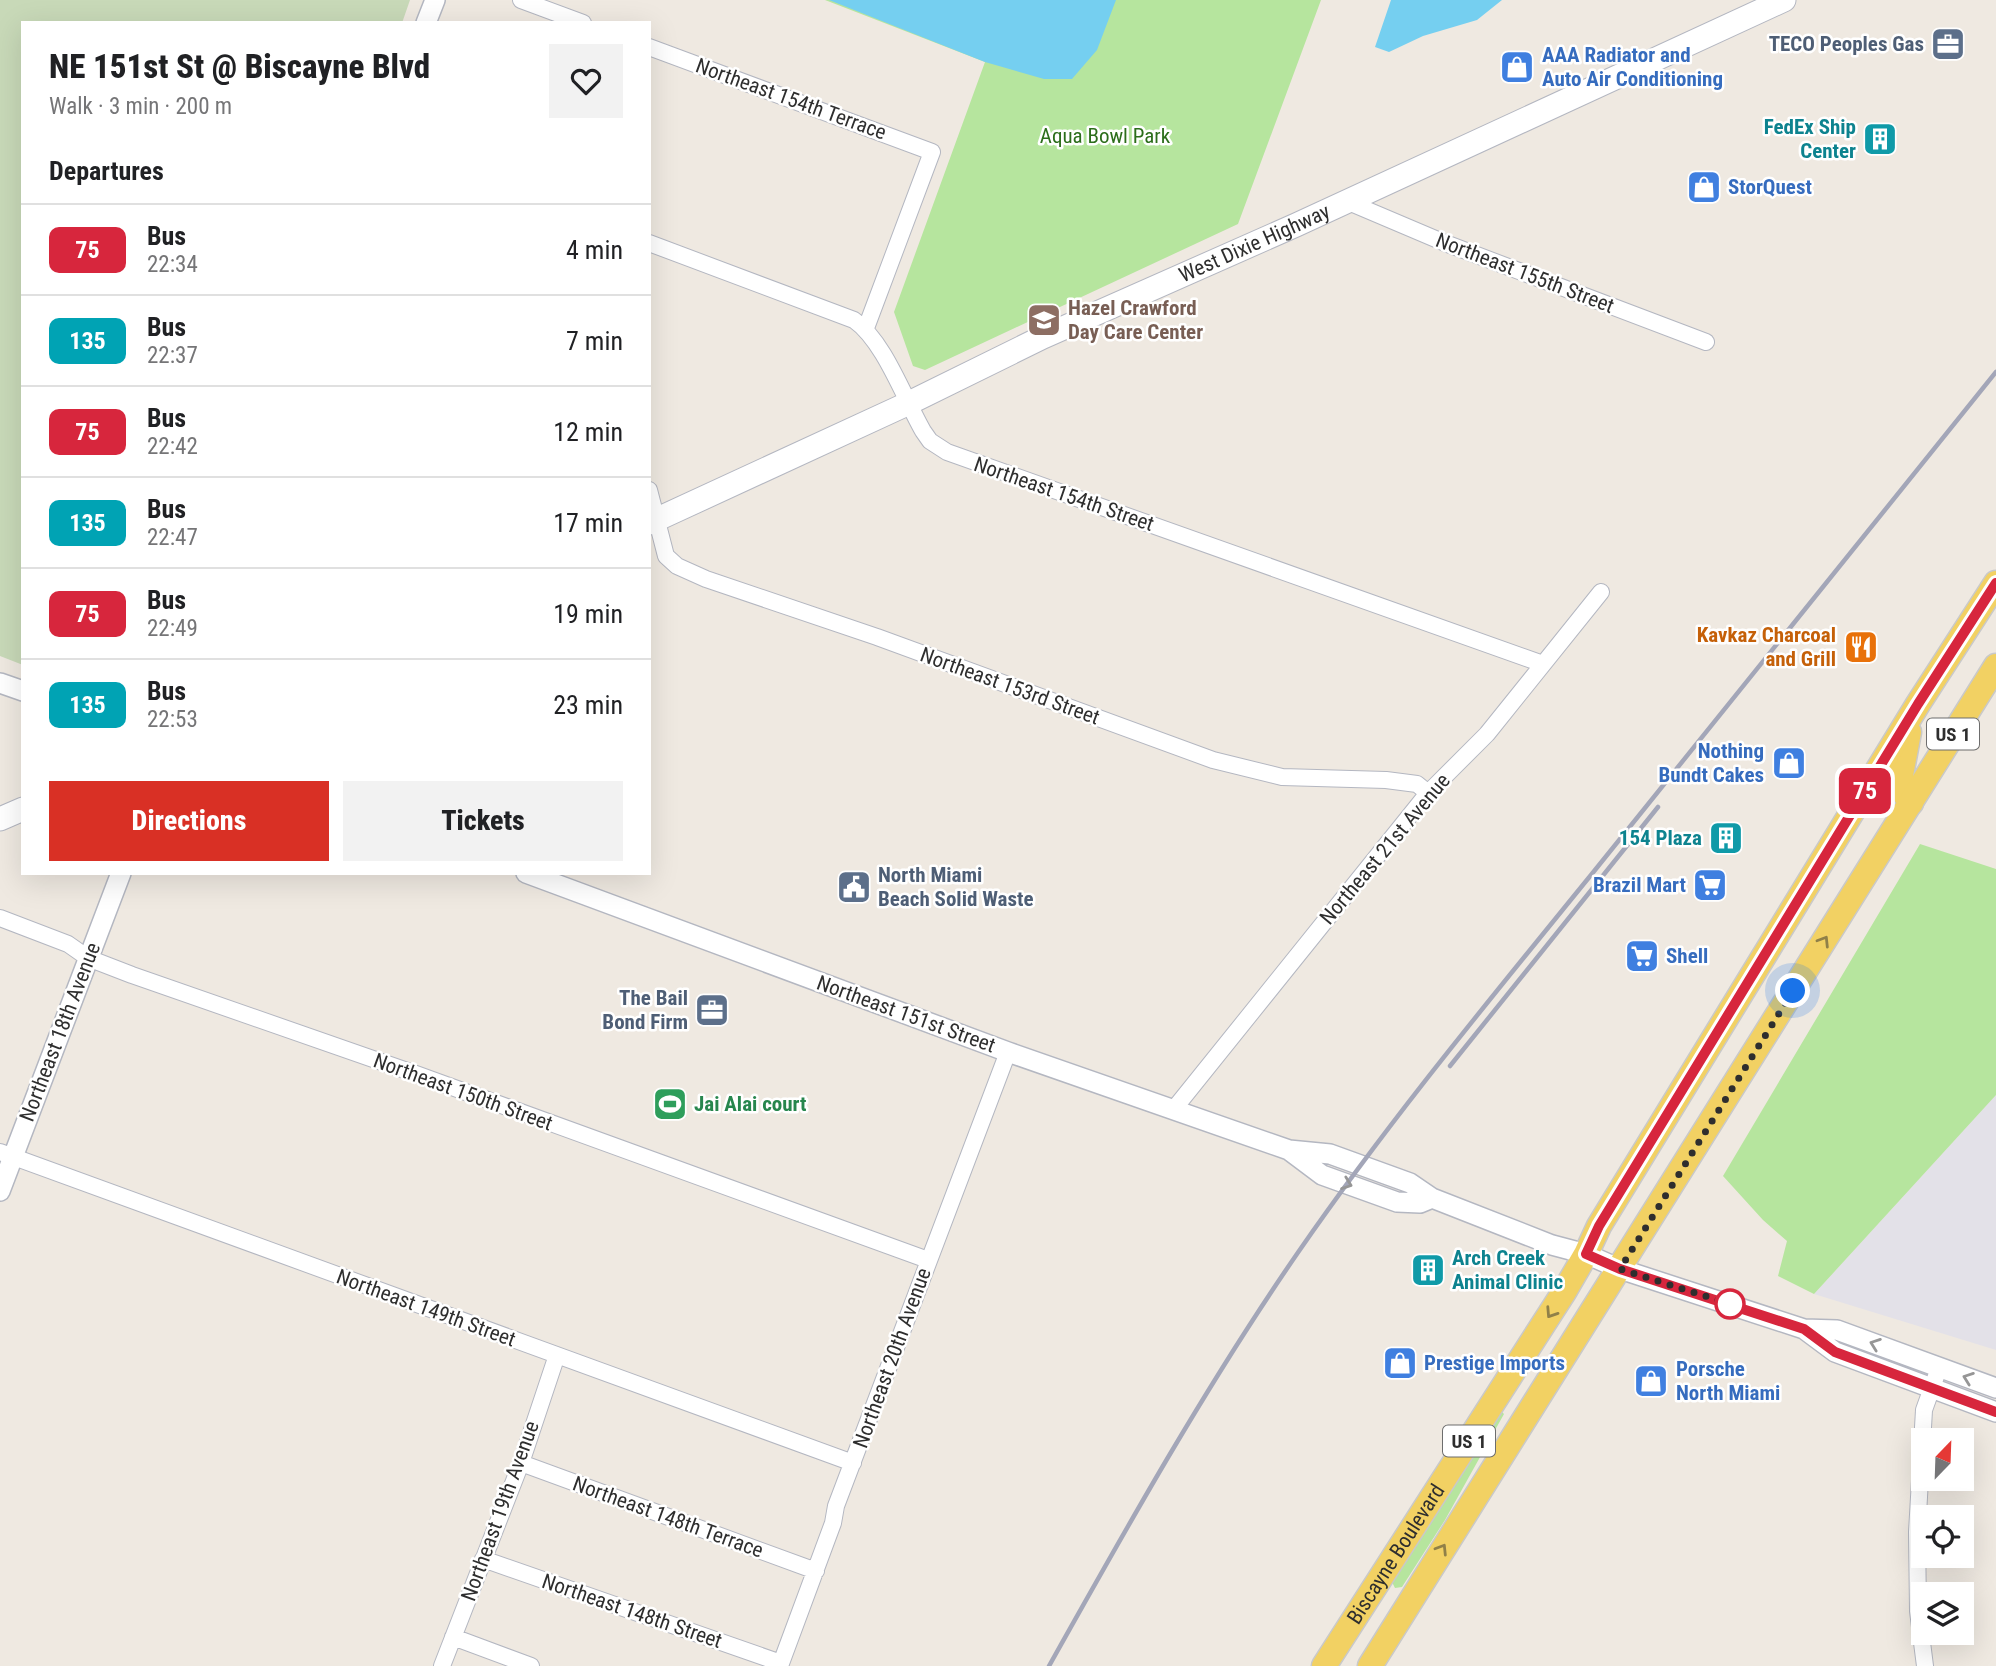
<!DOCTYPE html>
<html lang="en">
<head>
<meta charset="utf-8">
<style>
	body { margin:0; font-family:"Roboto Condensed",sans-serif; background:#f2f2f2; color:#202124; height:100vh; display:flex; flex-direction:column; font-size:26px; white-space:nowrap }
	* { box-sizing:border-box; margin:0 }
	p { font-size:23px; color:#757577 }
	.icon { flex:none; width:38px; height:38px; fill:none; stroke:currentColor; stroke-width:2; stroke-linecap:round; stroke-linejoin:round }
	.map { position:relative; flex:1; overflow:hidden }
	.details { position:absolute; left:21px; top:21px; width:630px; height:854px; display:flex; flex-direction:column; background:#fff; border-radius:0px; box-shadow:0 7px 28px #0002 }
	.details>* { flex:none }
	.badge { padding:0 14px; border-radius:10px; font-size:24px; line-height:46px }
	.needle { width:46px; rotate:23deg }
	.fabs { position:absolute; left:1911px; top:1428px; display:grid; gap:14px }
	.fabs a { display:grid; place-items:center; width:63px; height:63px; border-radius:0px; background:#fff; box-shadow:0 7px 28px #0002; font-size:35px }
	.you { position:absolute; width:35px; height:35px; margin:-18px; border:5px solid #fff; border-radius:50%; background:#1a73e8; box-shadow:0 0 0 10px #1a73e833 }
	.map>.badge { position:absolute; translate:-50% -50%; box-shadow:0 0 0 4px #fff }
	h2 { padding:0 28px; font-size:26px; line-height:63px }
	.round { display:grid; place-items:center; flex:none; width:74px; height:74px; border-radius:0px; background:#f2f2f2 }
	.overview { display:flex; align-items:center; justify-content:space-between; height:119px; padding:0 28px }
	h1 { font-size:33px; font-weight:800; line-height:52px }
	.button { display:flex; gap:14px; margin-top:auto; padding:14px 28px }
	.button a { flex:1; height:80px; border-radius:0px; background:#d93025; color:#fff; font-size:28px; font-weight:800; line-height:80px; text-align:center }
	.button a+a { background:#f2f2f2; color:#202124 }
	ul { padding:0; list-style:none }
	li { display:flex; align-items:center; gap:21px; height:91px; padding:0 28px; border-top:2px solid #e0e0e0 }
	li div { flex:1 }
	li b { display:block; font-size:26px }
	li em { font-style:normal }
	li .badge { min-width:77px; font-weight:700; text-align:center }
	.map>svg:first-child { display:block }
	.industrial { fill:#e3e1e8 }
	.green { fill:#b6e59e }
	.cemetery { fill:#c8d9b8 }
	.water { fill:#75cff0 }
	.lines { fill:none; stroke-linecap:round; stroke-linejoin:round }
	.minor-casing { stroke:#b4b7c1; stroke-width:18 }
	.tertiary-casing { stroke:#b4b7c1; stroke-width:22 }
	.secondary-casing { stroke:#b4b7c1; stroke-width:25 }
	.primary-casing { stroke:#c9c9c9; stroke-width:27 }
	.minor { stroke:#fff; stroke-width:16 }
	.tertiary { stroke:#fff; stroke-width:19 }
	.secondary { stroke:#fff; stroke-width:23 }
	.primary { stroke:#f2d163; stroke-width:24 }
	.rail { stroke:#a3a6b8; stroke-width:4.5 }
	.oneway { stroke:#908048 }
	.oneway2 { stroke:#969696 }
	.line-casing { stroke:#fff; stroke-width:16 }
	.line { stroke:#d7263d; stroke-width:10 }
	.walk { stroke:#2e2e2e; stroke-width:7; stroke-dasharray:0 12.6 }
	.stop-dot { fill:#fff; stroke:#d7263d; stroke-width:3.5 }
	.labels { text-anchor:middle; stroke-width:5; stroke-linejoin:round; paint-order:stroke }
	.shield { fill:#fff; stroke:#6d6d6d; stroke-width:2 }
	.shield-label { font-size:19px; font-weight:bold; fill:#2e2e2e }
	.service-label { font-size:21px; font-weight:bold; fill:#4e5e75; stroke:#fff; text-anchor:end }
	.shop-label { font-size:21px; font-weight:bold; fill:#366cbe; stroke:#fff; text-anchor:start }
	.street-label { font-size:21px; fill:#2e2e2e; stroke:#fff }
	.culture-label { font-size:21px; font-weight:bold; fill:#0d838f; stroke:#fff; text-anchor:end }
	.park-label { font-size:21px; fill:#2c6e1b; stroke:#fff }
	.education-label { font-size:21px; font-weight:bold; fill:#785e54; stroke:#fff; text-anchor:start }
	.food-label { font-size:21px; font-weight:bold; fill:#c56008; stroke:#fff; text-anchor:end }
	.leisure-label { font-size:21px; font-weight:bold; fill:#27864d; stroke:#fff; text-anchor:start }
</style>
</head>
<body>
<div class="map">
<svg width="1996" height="1666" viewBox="0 0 1996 1666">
	<rect width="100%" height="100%" fill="#efe9e1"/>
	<path class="industrial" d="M1996 1095V1350L1814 1294Z"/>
	<path class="green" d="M825 0H1321L1238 224 925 370 913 366 894 312 985 62Z
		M1920 844 1996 869V1095L1814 1294 1778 1276 1787 1241 1763 1220 1723 1176Z
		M1502 1412 1504 1414 1445 1520 1402 1587 1395 1588 1392 1582Z"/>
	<path class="cemetery" d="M0 0H410L402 23H23V665L0 656Z"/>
	<path class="water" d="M829 0H1116L1097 50 1072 79H1044L985 62Z
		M1391 0H1502L1477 20 1423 36 1389 52 1375 47Z"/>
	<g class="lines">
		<g class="minor-casing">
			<path id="minor" d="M521 0 583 23
				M649 47 932 152 866 328
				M1346 201 1445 243 1706 342
				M649 243 854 320C884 341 904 398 923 431L930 441 947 452 1543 664
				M649 490 666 556 677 566 706 579 877 637 1213 760 1282 777 1386 780 1417 784 1428 793
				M0 918 68 944 88 958 132 975 416 1074 928 1260
				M1174 1109 1428 793 1487 734 1601 592
				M0 1152 853 1463
				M521 1463 816 1571
				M483 1559 781 1663
				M453 1637 531 1666
				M442 1666 521 1463 557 1355
				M780 1666 833 1523 836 1506 1008 1052
				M1925 1666 1918 1611 1917 1532 1924 1410 1939 1368"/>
		</g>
		<g class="tertiary-casing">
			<path id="tertiary" d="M426 23 435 0
				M0 683 23 691
				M526 873 1008 1052 1289 1150 1330 1154 1410 1183 1432 1198 1552 1245 1586 1254 1620 1269 1804 1329 1837 1330 1996 1388
				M1290 1151 1322 1175 1397 1202 1420 1203 1432 1198
				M0 1191 121 873
				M1804 1329 1835 1352 1996 1412"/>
		</g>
		<g class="secondary-casing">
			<g id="secondary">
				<path id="s1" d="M649 523 907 404 1043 337 1296 225 1784 0"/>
				<path d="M0 819 23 809"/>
			</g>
		</g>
		<g class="primary-casing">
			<g id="primary">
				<path d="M1909 732 1899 786 1911 803"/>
				<path id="s2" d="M1324 1666 1564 1292 1586 1254 1599 1226 1918 704 1996 583"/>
				<path d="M1370 1666 1996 666"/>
			</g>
		</g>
		<use href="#minor" class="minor"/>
		<use href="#tertiary" class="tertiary"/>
		<use href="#secondary" class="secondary"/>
		<use href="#primary" class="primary"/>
		<path class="rail" d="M1450 1066 1658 807
			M1049 1666C1128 1525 1207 1384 1299 1251 1389 1121 1491 998 1591 875 1726 707 1861 540 1996 372"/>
	</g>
	<defs><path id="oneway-chevron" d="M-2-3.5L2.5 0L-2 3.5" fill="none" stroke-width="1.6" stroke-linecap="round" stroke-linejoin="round" transform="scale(1.75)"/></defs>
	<g class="oneway">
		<use href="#oneway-chevron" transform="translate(1824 941) rotate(-58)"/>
		<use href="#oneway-chevron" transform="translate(1551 1313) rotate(123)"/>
		<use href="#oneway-chevron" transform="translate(1442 1549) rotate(-58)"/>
	</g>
	<g class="oneway2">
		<use href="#oneway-chevron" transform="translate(1347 1184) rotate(20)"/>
		<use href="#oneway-chevron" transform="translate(1875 1344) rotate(-160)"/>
		<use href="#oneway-chevron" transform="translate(1968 1378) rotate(-160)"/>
	</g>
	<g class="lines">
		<g class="line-casing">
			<path id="line" d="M1996 583 1918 704 1599 1226 1586 1254 1620 1269 1804 1329 1835 1352 1996 1412"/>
		</g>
		<use href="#line" class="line"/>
		<path class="walk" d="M1730 1304 1620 1269 1793 991"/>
	</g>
	<defs>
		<g id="office-square" transform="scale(1.75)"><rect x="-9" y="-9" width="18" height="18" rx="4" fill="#5c6f8a" stroke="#fff"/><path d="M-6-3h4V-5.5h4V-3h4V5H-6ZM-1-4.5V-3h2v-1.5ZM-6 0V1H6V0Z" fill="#fff"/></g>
		<g id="shop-square" transform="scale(1.75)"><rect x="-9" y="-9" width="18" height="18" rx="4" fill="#3f7fe0" stroke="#fff"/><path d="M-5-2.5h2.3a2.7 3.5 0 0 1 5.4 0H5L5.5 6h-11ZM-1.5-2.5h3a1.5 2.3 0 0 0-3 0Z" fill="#fff"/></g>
		<g id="building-square" transform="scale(1.75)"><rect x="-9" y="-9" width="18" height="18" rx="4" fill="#0f9aa8" stroke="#fff"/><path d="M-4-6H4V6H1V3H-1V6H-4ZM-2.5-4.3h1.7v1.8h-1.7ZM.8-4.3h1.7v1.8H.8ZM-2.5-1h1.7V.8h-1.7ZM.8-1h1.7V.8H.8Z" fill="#fff"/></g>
		<g id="school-square" transform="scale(1.75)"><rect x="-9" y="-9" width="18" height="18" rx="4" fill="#8d6e63" stroke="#fff"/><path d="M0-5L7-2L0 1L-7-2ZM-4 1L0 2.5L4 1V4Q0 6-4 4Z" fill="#fff"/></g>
		<g id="restaurant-square" transform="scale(1.75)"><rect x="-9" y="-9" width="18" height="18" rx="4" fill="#e8710a" stroke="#fff"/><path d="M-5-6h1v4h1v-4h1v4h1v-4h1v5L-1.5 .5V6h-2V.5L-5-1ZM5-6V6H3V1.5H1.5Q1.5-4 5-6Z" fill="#fff"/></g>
		<g id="supermarket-square" transform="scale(1.75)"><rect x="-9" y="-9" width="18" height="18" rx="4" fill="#3f7fe0" stroke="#fff"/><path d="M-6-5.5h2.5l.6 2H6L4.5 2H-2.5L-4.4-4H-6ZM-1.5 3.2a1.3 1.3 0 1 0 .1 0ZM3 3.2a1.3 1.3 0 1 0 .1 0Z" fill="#fff"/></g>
		<g id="civic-square" transform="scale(1.75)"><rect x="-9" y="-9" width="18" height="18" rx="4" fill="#5c6f8a" stroke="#fff"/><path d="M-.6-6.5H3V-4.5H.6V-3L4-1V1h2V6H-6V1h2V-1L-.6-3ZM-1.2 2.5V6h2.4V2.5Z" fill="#fff"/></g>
		<g id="stadium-square" transform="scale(1.75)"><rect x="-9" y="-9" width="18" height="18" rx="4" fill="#2e9e5b" stroke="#fff"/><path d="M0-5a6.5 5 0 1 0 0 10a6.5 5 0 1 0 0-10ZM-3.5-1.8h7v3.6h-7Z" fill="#fff"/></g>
	</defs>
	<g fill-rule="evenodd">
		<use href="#office-square" x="1948" y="44"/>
		<use href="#shop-square" x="1517" y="67"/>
		<use href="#building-square" x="1880" y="139"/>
		<use href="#shop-square" x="1704" y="187"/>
		<use href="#school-square" x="1044" y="320"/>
		<use href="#restaurant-square" x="1861" y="647"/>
		<use href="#shop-square" x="1789" y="763"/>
		<use href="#building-square" x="1726" y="838"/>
		<use href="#supermarket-square" x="1710" y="885"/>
		<use href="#civic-square" x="854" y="887"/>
		<use href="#supermarket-square" x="1642" y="956"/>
		<use href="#office-square" x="712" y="1010"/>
		<use href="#stadium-square" x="670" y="1104"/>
		<use href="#building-square" x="1428" y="1270"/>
		<use href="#shop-square" x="1400" y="1363"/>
		<use href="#shop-square" x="1651" y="1381"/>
	</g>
	<circle class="stop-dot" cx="1730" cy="1304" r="14"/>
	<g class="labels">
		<g class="shield">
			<rect x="1927" y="718.5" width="52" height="31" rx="5"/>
			<rect x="1443" y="1425.5" width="52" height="31" rx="5"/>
		</g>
		<g class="shield-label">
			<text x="1953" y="741">US 1</text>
			<text x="1469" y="1448">US 1</text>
		</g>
		<g class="service-label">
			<text x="1924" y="51">TECO Peoples Gas</text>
			<text x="878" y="882" text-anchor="start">North Miami<tspan x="878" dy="24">Beach Solid Waste</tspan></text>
			<text x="688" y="1005">The Bail<tspan x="688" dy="24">Bond Firm</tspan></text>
		</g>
		<g class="shop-label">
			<text x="1542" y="62">AAA Radiator and<tspan x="1542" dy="24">Auto Air Conditioning</tspan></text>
			<text x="1728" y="194">StorQuest</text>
			<text x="1764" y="758" text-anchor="end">Nothing<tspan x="1764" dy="24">Bundt Cakes</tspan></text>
			<text x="1686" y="892" text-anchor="end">Brazil Mart</text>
			<text x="1666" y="963">Shell</text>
			<text x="1424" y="1370">Prestige Imports</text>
			<text x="1676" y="1376">Porsche<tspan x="1676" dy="24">North Miami</tspan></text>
		</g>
		<g class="street-label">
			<text transform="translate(791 99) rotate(20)" y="7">Northeast 154th Terrace</text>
			<text dy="7" stroke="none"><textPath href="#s1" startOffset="667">West Dixie Highway</textPath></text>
			<text transform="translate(1525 273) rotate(21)" y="7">Northeast 155th Street</text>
			<text transform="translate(1064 494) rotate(19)" y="7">Northeast 154th Street</text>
			<text transform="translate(1010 686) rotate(20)" y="7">Northeast 153rd Street</text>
			<text transform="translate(1385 849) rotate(-50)" y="7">Northeast 21st Avenue</text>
			<text transform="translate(906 1014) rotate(20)" y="7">Northeast 151st Street</text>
			<text transform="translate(60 1032) rotate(-69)" y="7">Northeast 18th Avenue</text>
			<text transform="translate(463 1092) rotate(20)" y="7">Northeast 150th Street</text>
			<text transform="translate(426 1308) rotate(20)" y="7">Northeast 149th Street</text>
			<text transform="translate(892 1358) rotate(-70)" y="7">Northeast 20th Avenue</text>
			<text transform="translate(500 1511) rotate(-70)" y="7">Northeast 19th Avenue</text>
			<text transform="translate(668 1517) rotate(20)" y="7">Northeast 148th Terrace</text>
			<text dy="7" stroke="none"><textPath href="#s2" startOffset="133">Biscayne Boulevard</textPath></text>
			<text transform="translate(632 1611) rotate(19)" y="7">Northeast 148th Street</text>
		</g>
		<g class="culture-label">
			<text x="1856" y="134">FedEx Ship<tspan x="1856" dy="24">Center</tspan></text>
			<text x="1702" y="845">154 Plaza</text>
			<text x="1452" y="1265" text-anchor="start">Arch Creek<tspan x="1452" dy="24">Animal Clinic</tspan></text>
		</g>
		<g class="park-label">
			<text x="1105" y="143">Aqua Bowl Park</text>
		</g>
		<g class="education-label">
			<text x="1068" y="315">Hazel Crawford<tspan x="1068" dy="24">Day Care Center</tspan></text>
		</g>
		<g class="food-label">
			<text x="1836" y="642">Kavkaz Charcoal<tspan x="1836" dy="24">and Grill</tspan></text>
		</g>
		<g class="leisure-label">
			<text x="694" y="1111">Jai Alai court</text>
		</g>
	</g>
</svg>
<div class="fabs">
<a><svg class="needle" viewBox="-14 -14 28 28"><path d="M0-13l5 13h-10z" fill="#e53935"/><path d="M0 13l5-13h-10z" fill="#757577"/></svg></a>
<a><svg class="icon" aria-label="locate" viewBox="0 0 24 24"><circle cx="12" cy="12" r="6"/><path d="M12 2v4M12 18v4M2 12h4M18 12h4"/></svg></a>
<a><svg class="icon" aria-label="layers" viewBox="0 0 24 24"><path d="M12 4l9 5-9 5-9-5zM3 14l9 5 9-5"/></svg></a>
</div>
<div class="you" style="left:1793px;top:991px"></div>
<b class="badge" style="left:1865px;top:791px;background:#d7263d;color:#fff">75</b>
<section class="details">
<div class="overview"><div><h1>NE 151st St @ Biscayne Blvd</h1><p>Walk · 3 min · 200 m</p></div><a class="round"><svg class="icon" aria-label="heart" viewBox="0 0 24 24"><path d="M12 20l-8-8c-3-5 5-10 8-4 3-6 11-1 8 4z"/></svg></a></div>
<h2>Departures</h2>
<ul>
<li><span class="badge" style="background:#d7263d;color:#fff">75</span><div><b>Bus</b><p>22:34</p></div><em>4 min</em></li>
<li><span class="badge" style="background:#00a3b4;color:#fff">135</span><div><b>Bus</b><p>22:37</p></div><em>7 min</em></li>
<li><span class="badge" style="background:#d7263d;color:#fff">75</span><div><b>Bus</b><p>22:42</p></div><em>12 min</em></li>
<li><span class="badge" style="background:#00a3b4;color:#fff">135</span><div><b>Bus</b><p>22:47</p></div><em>17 min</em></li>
<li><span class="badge" style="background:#d7263d;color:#fff">75</span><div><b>Bus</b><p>22:49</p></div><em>19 min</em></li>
<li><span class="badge" style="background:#00a3b4;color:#fff">135</span><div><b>Bus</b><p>22:53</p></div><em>23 min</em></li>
</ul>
<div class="button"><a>Directions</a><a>Tickets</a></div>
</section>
</div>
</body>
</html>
